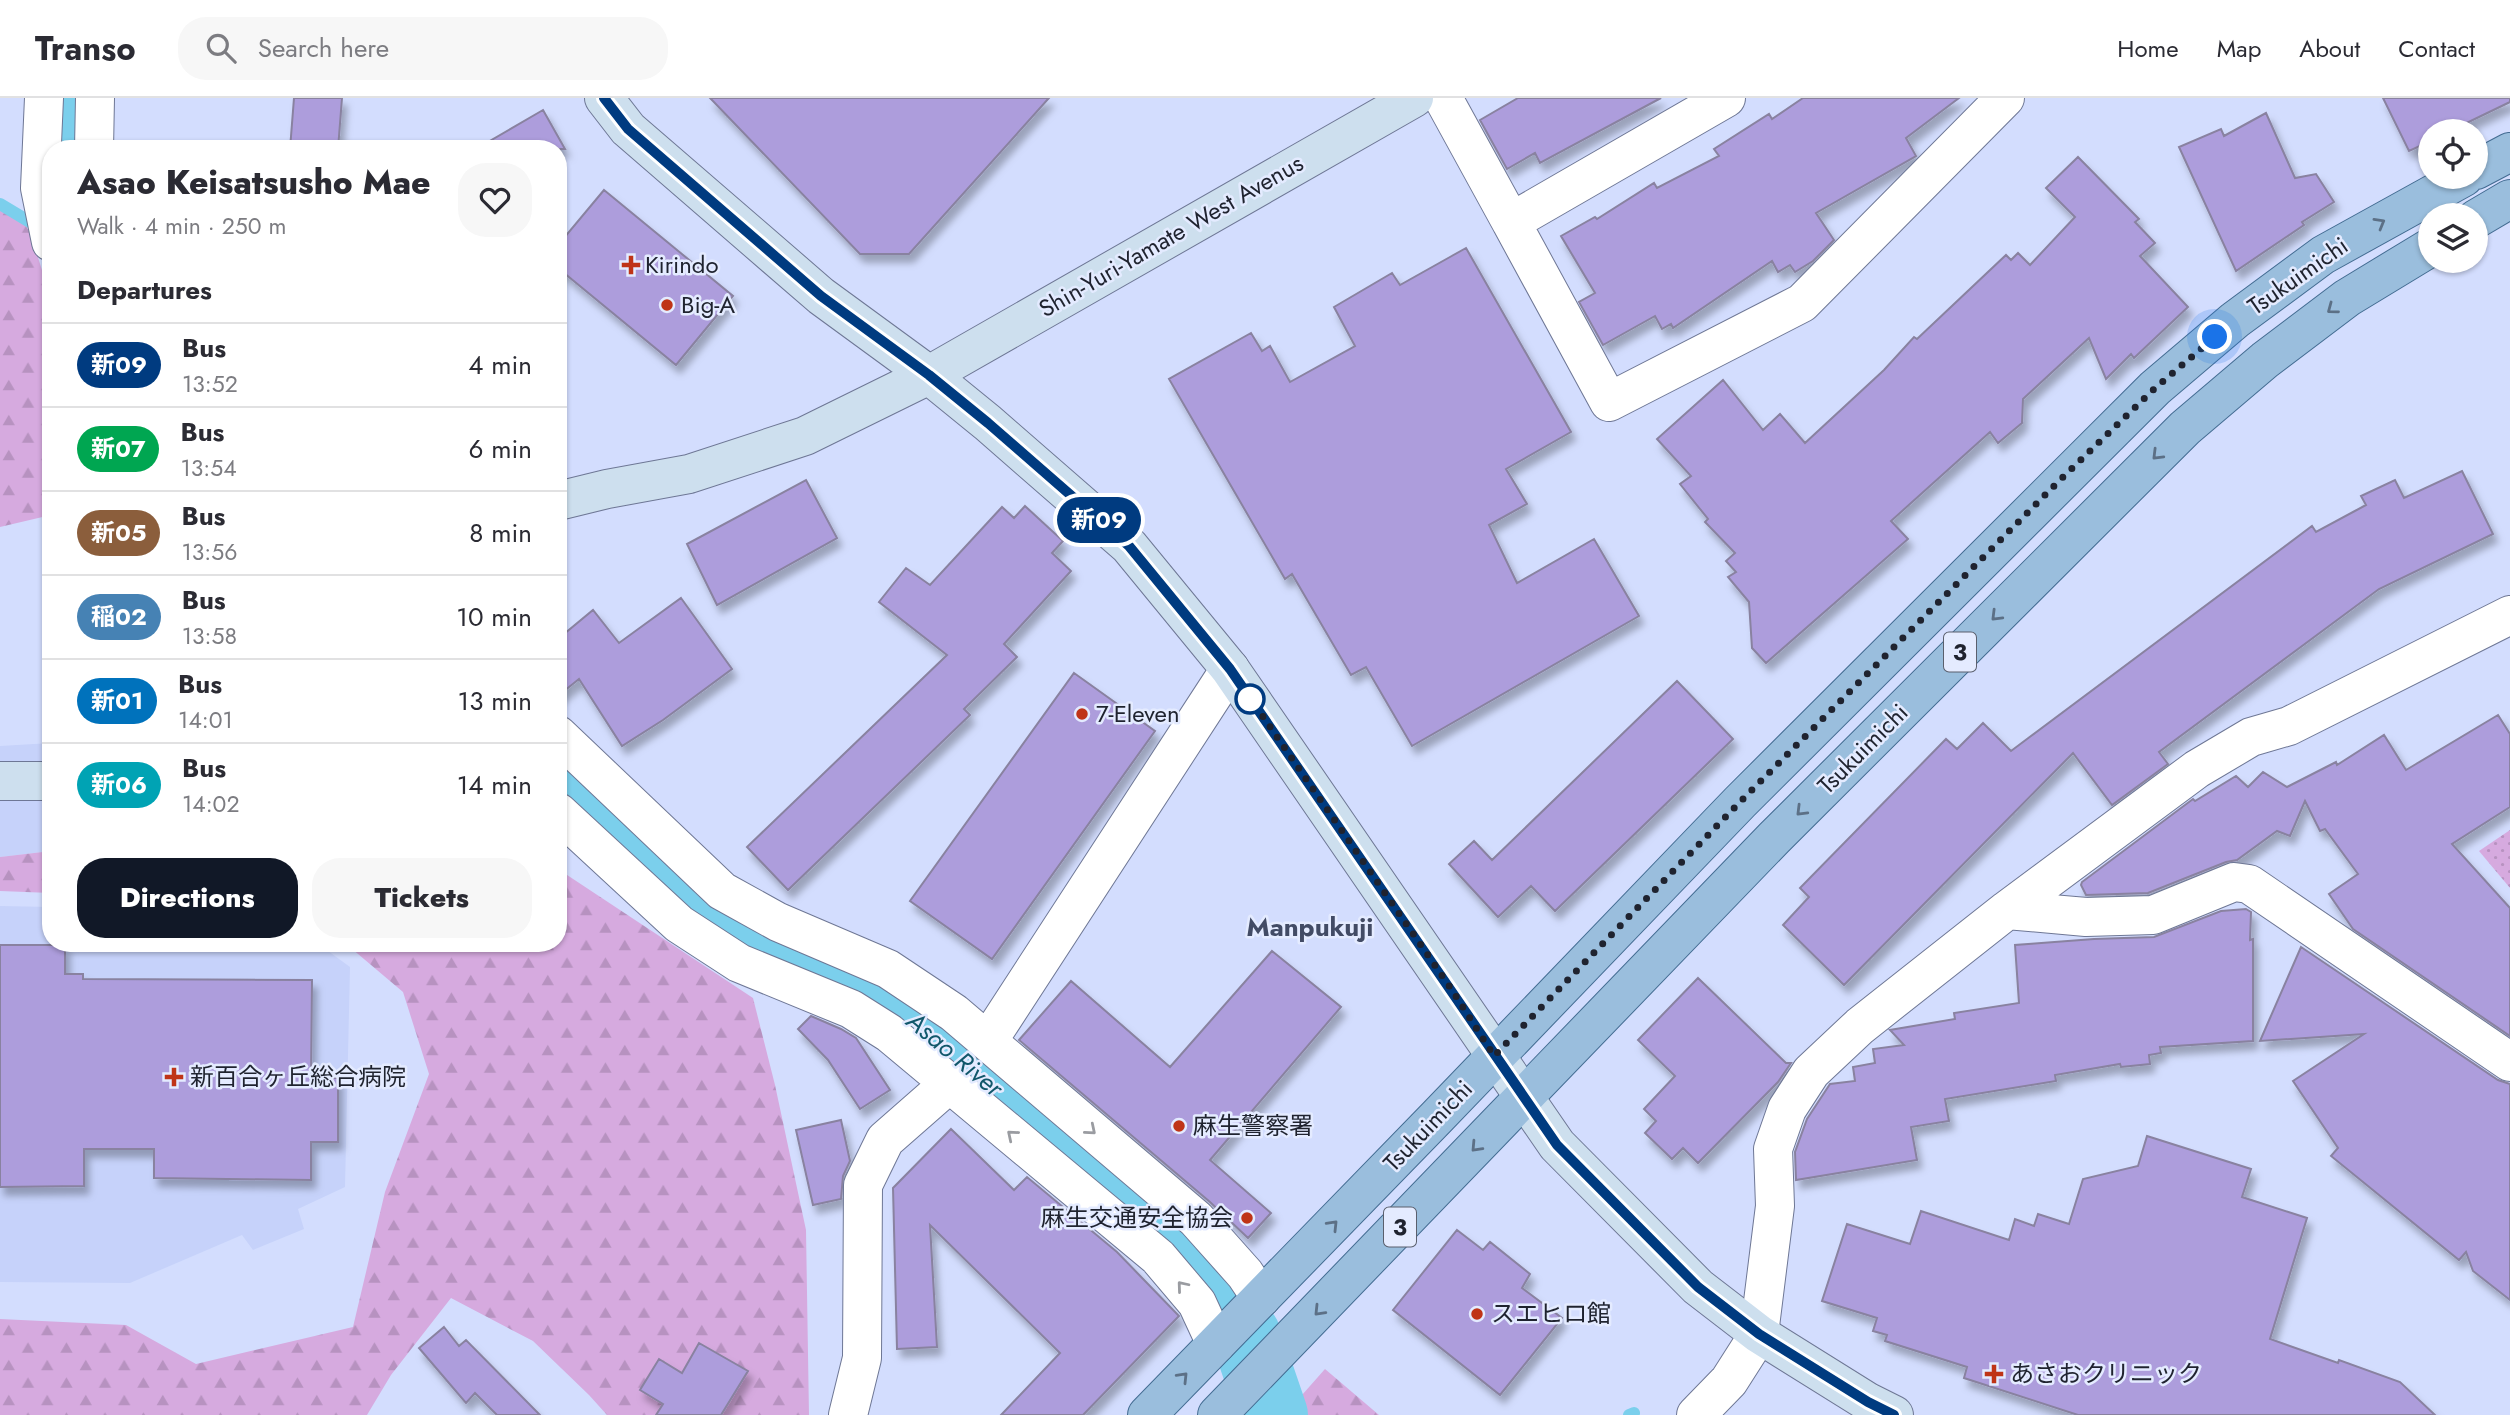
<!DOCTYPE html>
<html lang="en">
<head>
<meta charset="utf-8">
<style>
	body { margin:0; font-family:Jost,"Noto Sans JP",sans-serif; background:#f7f7f7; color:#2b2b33; height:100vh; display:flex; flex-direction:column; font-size:26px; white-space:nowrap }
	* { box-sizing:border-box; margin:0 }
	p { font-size:23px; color:#7c7c81 }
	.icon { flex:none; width:38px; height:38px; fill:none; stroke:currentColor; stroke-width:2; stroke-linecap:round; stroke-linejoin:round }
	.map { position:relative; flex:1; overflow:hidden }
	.panel { position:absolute; left:42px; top:42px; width:525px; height:812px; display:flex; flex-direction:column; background:#fff; border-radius:28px; box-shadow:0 2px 5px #0004 }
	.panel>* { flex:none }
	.badge { padding:0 14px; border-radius:23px; font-size:24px; line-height:46px }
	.buttons { position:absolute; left:2418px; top:21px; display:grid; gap:14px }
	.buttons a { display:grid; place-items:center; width:70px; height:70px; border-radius:50%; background:#fff; box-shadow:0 2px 5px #0004; font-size:35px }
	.you { position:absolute; width:35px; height:35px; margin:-18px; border:5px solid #fff; border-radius:50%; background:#1a73e8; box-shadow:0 0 0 10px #1a73e833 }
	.map>.badge { position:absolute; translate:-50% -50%; box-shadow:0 0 0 4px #fff }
	h2 { padding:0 35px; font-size:26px; line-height:63px }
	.round { display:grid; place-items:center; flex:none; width:74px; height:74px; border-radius:28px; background:#f7f7f7 }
	.headline { display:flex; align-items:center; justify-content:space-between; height:119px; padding:0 35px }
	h1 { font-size:33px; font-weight:800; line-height:52px }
	.button { display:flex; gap:14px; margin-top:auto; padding:14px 35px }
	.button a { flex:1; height:80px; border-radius:28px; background:#111827; color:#fff; font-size:28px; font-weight:800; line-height:80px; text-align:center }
	.button a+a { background:#f7f7f7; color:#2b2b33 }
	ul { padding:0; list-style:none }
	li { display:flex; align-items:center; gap:21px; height:84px; padding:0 35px; border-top:2px solid #e1e1e2 }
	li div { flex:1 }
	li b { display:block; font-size:26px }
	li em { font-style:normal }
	li .badge { min-width:77px; font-weight:700; text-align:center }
	header { display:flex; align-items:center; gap:42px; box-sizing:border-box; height:98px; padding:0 35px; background:#fff; border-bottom:2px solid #e1e1e2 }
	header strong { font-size:33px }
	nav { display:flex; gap:38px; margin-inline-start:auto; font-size:24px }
	.search { width:490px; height:63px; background:#f7f7f7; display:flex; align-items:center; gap:18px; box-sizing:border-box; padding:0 24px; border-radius:28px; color:#7c7c81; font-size:26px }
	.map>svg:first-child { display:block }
	.built { fill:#c6d2fa }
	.grass { fill:url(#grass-dots) }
	.forest { fill:url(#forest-firs) }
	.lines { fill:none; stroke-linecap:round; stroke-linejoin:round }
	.stream { stroke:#7bcfec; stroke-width:12 }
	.river { stroke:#7bcfec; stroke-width:70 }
	.building { fill:#ad9ddc; stroke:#8982a0; stroke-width:2; filter:url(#shadow) }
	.street-casing { stroke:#6e7795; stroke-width:40 }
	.secondary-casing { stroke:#6e7795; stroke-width:40 }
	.primary-casing { stroke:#436c92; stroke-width:40 }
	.street { stroke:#fff; stroke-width:38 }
	.secondary { stroke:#cddfee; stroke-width:38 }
	.primary { stroke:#9abedd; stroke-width:38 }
	.oneway { stroke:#5c7086 }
	.oneway2 { stroke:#9a9ca1 }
	.line-casing { stroke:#fff; stroke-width:16 }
	.line { stroke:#003b80; stroke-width:10 }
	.walk { stroke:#1f232f; stroke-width:7; stroke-dasharray:0 12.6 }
	.poi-dot { fill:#bf3417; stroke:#e4ebff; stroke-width:2.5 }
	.stop-dot { fill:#fff; stroke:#003b80; stroke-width:3.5 }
	.labels { text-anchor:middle; stroke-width:5; stroke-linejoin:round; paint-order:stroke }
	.shield { fill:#e4ebff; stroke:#5a5f6d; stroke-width:2 }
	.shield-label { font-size:23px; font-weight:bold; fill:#1f232f }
	.street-label { font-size:24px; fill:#1f232f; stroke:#e4ebff }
	.poi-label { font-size:24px; fill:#1f232f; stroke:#e4ebff; text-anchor:start }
	.neighbourhood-label { font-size:26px; font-weight:bold; fill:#424b65; stroke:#e4ebff }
	.water-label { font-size:26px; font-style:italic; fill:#11576b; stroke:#e4ebff }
</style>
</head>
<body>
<header>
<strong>Transo</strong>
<div class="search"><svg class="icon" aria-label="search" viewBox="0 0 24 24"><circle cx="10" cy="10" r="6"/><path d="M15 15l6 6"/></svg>Search here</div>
<nav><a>Home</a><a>Map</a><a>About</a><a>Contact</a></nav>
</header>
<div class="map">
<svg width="2510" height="1317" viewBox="0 0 2510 1317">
	<defs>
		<pattern id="grass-dots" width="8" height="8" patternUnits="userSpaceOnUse" patternTransform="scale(1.75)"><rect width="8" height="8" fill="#d6aadf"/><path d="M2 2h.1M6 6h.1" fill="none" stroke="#b792c0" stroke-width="1.8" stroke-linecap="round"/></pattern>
		<pattern id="forest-firs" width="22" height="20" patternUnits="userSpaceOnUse" patternTransform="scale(1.75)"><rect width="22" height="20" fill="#d6aadf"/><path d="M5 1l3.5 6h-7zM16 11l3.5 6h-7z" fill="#b792c0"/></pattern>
		<filter id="shadow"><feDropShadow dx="4.5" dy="8" stdDeviation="3.5" flood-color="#0004"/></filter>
	</defs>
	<rect width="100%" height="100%" fill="#d3ddfe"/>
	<path class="built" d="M51 645V753L0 759V648Z
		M0 808 51 809V845H317L350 869 345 1089 298 1111 304 1131 253 1152 242 1137 130 1185 0 1184Z"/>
	<path class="grass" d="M2510 732V790L2479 753Z"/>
	<path class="forest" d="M0 108 25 126 31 137 51 201V417L0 429Z
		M51 753V795L0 793V759Z
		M558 771 753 900 775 987 806 1132 809 1317H607L589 1297 533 1243 451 1200 391 1277 367 1317H0V1221L126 1227 196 1266 353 1229 385 1094 429 976 403 894 345 845H558Z
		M1325 1271 1379 1317H1306L1302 1297Z"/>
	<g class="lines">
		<path class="stream" d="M0 106 30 124
			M1629 1317 1634 1315"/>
		<path class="river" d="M67 51 73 0
			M558 680 686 803 762 854 808 874 868 890 927 927 1202 1176 1246 1238 1273 1317"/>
	</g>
	<path class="building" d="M294 0H342L338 51H290Z
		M710 0H1049L909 156H860Z
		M1518 0H1661L1540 65 1535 55 1507 71 1480 22Z
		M1803 0H1959L1906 40 1916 58 1816 115 1834 142 1813 163 1795 174 1790 167 1778 174 1772 163 1673 230 1671 226 1662 231 1655 218 1603 247 1579 204 1595 195 1561 138 1595 119 1597 121 1654 85 1657 90 1719 58 1714 51 1769 16 1772 21Z
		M2383 0H2510V4L2450 33H2431V43L2409 53Z
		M543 12 565 51H476Z
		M2266 15 2295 80 2316 76 2334 104 2302 124 2304 127 2236 173 2179 49 2221 31 2224 38Z
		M2078 59 2139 121 2135 124 2155 145 2140 158 2188 209 2134 260 2131 256 2106 281 2089 240 2023 301 2022 325 1998 345 1990 334 1891 423 1908 441 1766 565 1752 550 1749 504 1728 479 1736 474 1726 463 1735 455 1705 424 1708 421 1680 386 1691 378 1657 341 1723 282 1763 332 1780 316 1805 345 1884 272 1914 239 1917 241 2006 157 2011 162 2018 155 2030 167 2075 119 2046 90Z
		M604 92 733 198 676 267 558 170V147Z
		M1466 150 1571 334 1506 371 1527 406 1489 427 1517 485 1594 441 1639 518 1412 648 1366 569 1351 577 1292 476 1285 481 1169 281 1251 235 1262 253 1270 248 1290 284 1355 248 1334 209 1392 175 1400 187Z
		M2462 373 2493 436 2379 491 2159 654 2168 666 2112 707 2073 655 1844 887 1783 827 1809 799 1800 790 1946 641 1957 651 1983 625 2011 653 2312 428 2316 434 2366 407 2361 398 2395 382 2404 400Z
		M806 382 837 440 717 507 687 446Z
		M1025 408 1063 443 1052 455 1071 473 1004 546 1017 559 964 611 970 617 788 792 747 749 947 557 879 504 906 470 930 487 1002 409 1014 420Z
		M681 500 732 571 663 622 622 648 579 581 558 598V541L593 512 619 545Z
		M1074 575 1155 633 992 861 910 803Z
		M1677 583 1733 641 1555 813 1531 788 1498 819 1449 766 1474 743 1492 762Z
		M2498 617 2510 636V709L2452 746 2510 810V938L2353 831 2329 796 2358 776 2325 731 2320 733 2305 703 2290 738 2277 733 2237 762 2226 764 2148 795 2086 797 2081 787 2082 784 2193 701 2195 703 2236 678 2248 689 2263 674 2287 689 2336 664 2337 667 2384 637 2406 672Z
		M2246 811 2251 814 2250 842 2253 841V943L2160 949 2161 955 2149 957 2150 966 2121 969 2120 966 2055 977 2056 983 1945 1001 1949 1023 1911 1029 1917 1062 1796 1082 1795 1054 1807 1021 1830 986 1855 983 1853 969 1875 965 1873 951 1904 947 1890 932 1955 921 1954 915 2019 905 2015 847 2094 841 2154 839 2221 813Z
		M0 847H65V876H83V881L312 882 311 980H338V1044H311V1082L154 1080V1051H84V1088L0 1089Z
		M2301 849 2498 982 2510 986V1202L2473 1173 2466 1154 2459 1162 2331 1058 2338 1050 2293 983 2364 936 2260 943Z
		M1272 853 1341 909 1210 1062 1271 1115 1248 1140 1210 1104 1019 942 1071 883 1170 969Z
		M1698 880 1786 965H1791L1778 984 1698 1065 1683 1050 1672 1061 1645 1035 1656 1023 1644 1011 1675 978 1638 942Z
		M811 918 841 931 856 940 890 992 860 1011 828 962 798 931Z
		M841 1022 850 1063 843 1078 841 1101 813 1107 796 1032Z
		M951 1031 1014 1092 1027 1079 1117 1154 1179 1218 1083 1317H1001L1060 1255 930 1127 937 1249 897 1251 893 1090Z
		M2147 1038 2251 1071 2242 1099 2307 1120 2270 1241 2338 1265 2339 1262 2400 1284 2435 1317H2078L1964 1280 1967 1269 1885 1243 1887 1237 1873 1233 1877 1220 1822 1203 1847 1126 1910 1146 1921 1113 2009 1142 2015 1121 2034 1128 2038 1116 2069 1126 2083 1081 2138 1068Z
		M1457 1132 1483 1152 1490 1144 1530 1176 1522 1190 1562 1220 1500 1297 1393 1212Z
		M444 1229 459 1248 466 1242 540 1317H497L475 1295 466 1305 419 1250Z
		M699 1245 748 1273 721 1317H656L663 1306 640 1292 659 1261 682 1275Z"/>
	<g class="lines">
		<g class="street-casing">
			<path id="street" d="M44 0 40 90 51 144
				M1443 0 1511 124 1726 0
				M94 51 95 0
				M1511 124 1609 304 1802 205 2005 0
				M558 637 722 793 778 824 888 871 954 915 1196 1121 1245 1176 1261 1200
				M558 714 679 826 739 865 851 911 889 935 1158 1159 1197 1205 1216 1246
				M2007 812 2086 819 2153 817 2234 784 2249 786 2510 964
				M988 943 1230 571
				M848 1317 862 1260 863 1087 885 1042 950 985
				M1696 1317 1729 1283 1759 1236 1775 1108 1773 1051 1787 1011 1811 974 1860 928 2007 812 2197 671 2251 639 2289 628 2510 517"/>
		</g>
		<g class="secondary-casing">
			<path id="secondary" d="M604 0 628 31 821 198 929 277 988 325 1129 448 1230 571 1557 1047 1698 1189 1759 1236 1868 1304 1894 1317
				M558 403 607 391 689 376 805 338 929 277 1414 0
				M0 683H51"/>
		</g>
		<g class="primary-casing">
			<path id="primary" d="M2476 72 2510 54
				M2476 121 2510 101
				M1147 1317 1437 1019 1740 704 2155 290 2235 222 2323 157 2464 79
				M1217 1317 1774 740 2185 330 2265 262 2347 200 2431 149"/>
		</g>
		<use href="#street" class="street"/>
		<use href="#secondary" class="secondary"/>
		<use href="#primary" class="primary"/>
	</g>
	<defs><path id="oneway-chevron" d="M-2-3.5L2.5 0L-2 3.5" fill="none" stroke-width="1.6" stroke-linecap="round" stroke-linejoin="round" transform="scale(1.75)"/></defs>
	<g class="oneway">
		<use href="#oneway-chevron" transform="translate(2380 125) rotate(-30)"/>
		<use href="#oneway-chevron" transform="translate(2332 211) rotate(143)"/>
		<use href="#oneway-chevron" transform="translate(2157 357) rotate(135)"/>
		<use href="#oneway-chevron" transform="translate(1996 518) rotate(135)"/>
		<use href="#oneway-chevron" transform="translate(1801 713) rotate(135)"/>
		<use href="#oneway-chevron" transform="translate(1476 1049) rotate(133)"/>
		<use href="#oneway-chevron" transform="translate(1333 1127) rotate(-46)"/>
		<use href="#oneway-chevron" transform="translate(1319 1213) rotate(134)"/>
		<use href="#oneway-chevron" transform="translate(1183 1279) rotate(-46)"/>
	</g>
	<g class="oneway2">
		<use href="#oneway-chevron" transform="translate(1091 1032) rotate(40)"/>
		<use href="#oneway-chevron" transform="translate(1012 1037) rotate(-140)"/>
		<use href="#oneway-chevron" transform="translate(1182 1188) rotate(-130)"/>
	</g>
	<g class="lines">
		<g class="line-casing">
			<path id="line" d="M604 0 628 31 821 198 929 277 988 325 1129 448 1230 571 1557 1047 1698 1189 1759 1236 1868 1304 1894 1317"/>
		</g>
		<use href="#line" class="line"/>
		<path class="walk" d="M1250 601 1246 594 1452 892 1494 958 1740 704 2059 383 2155 290 2215 239"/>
	</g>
	<g class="poi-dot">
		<path d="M627.5 156.5h7v7h7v7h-7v7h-7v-7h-7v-7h7z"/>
		<circle cx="667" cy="207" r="7"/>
		<circle cx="1082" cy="616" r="7"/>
		<path d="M170.5 968.5h7v7h7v7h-7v7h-7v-7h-7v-7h7z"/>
		<circle cx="1179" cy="1028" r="7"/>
		<circle cx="1247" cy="1120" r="7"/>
		<circle cx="1477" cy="1216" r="7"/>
		<path d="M1990.5 1265.5h7v7h7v7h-7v7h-7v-7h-7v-7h7z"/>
	</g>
	<circle class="stop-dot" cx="1250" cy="601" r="14"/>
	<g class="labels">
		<g class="shield">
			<rect x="1944" y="534.5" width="32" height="39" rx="5"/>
			<rect x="1384" y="1109.5" width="32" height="39" rx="5"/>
		</g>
		<g class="shield-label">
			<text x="1960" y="562">3</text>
			<text x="1400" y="1137">3</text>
		</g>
		<g class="street-label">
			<text transform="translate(1171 138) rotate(-30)" y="8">Shin-Yuri-Yamate West Avenus</text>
			<text transform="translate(2298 178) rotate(-35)" y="8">Tsukuimichi</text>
			<text transform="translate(1863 651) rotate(-45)" y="8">Tsukuimichi</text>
			<text transform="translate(1428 1028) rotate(-46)" y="8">Tsukuimichi</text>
		</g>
		<g class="poi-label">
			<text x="645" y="175">Kirindo</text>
			<text x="681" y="215">Big-A</text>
			<text x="1096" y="624">7-Eleven</text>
			<text x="190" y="987">新百合ヶ丘総合病院</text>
			<text x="1193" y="1036">麻生警察署</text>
			<text x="1233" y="1128" text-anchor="end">麻生交通安全協会</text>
			<text x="1491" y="1224">スエヒロ館</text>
			<text x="2010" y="1284">あさおクリニック</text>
		</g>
		<g class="neighbourhood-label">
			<text x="1310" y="838">Manpukuji</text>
		</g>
		<g class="water-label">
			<text transform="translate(955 956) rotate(40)" y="9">Asao River</text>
		</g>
	</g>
</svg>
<div class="buttons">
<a><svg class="icon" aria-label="locate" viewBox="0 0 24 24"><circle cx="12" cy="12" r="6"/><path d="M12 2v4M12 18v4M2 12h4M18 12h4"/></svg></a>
<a><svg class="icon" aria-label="layers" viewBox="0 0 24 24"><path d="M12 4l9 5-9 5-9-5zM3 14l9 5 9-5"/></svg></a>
</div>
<div class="you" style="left:2215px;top:239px"></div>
<b class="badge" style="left:1099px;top:422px;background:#003b80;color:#fff">新09</b>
<section class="panel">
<div class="headline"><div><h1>Asao Keisatsusho Mae</h1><p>Walk · 4 min · 250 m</p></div><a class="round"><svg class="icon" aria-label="heart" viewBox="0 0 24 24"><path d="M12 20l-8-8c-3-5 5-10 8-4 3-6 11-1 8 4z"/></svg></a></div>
<h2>Departures</h2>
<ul>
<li><span class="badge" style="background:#003b80;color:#fff">新09</span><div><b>Bus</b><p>13:52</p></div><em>4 min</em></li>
<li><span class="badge" style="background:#00a651;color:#fff">新07</span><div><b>Bus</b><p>13:54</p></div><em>6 min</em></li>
<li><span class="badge" style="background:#8b5e3c;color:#fff">新05</span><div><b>Bus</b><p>13:56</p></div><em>8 min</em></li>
<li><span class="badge" style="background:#4682b4;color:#fff">稲02</span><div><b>Bus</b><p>13:58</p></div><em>10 min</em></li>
<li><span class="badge" style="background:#0072bc;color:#fff">新01</span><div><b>Bus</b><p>14:01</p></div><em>13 min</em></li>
<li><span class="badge" style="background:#00a3b4;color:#fff">新06</span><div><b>Bus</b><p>14:02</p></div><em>14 min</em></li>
</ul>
<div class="button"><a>Directions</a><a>Tickets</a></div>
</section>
</div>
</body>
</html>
